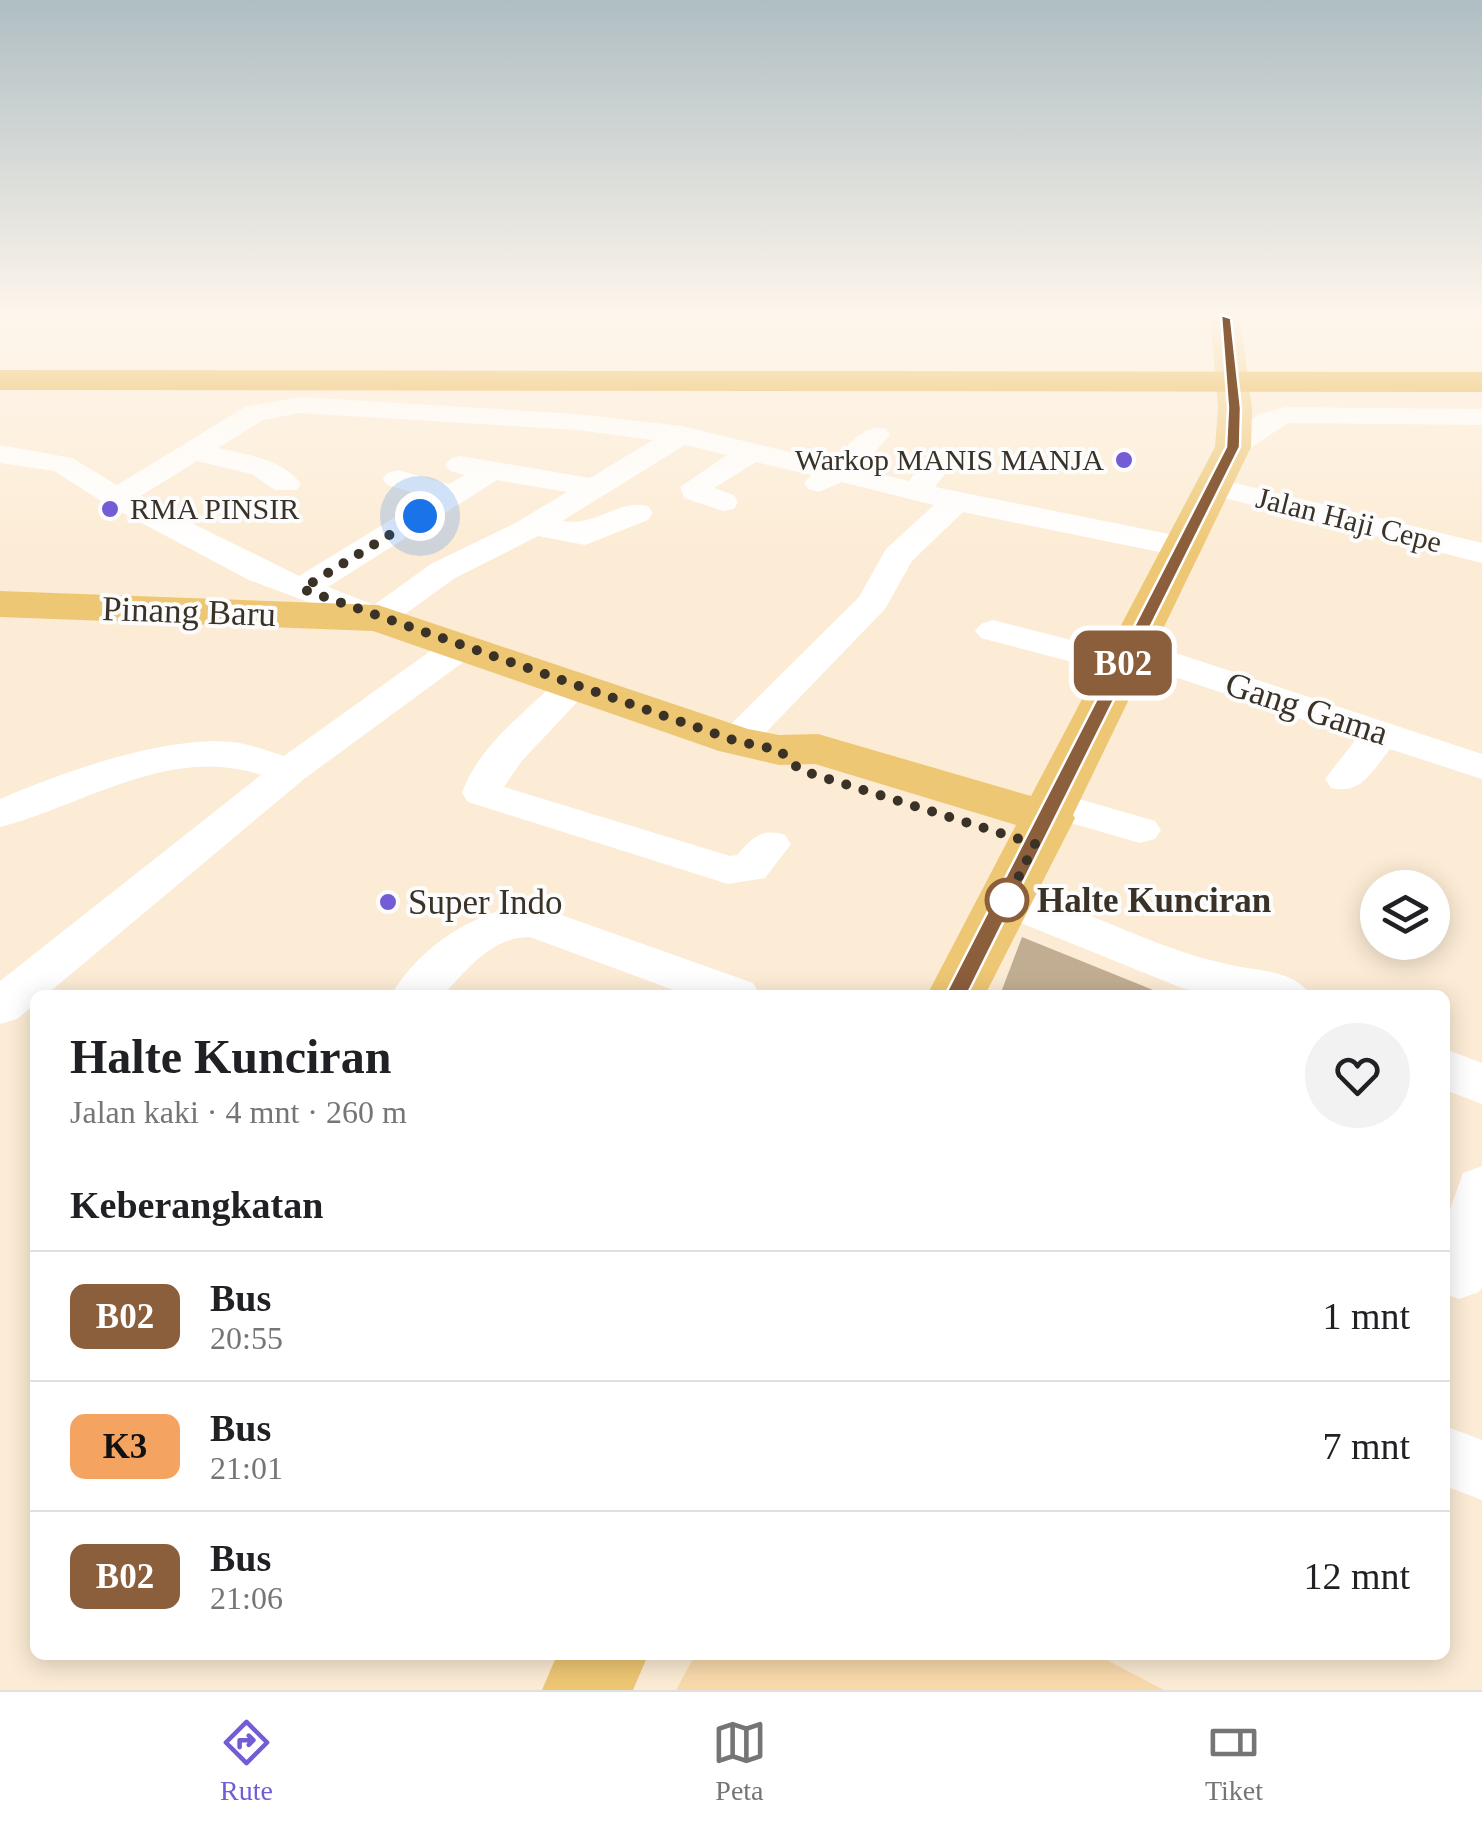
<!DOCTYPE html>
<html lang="id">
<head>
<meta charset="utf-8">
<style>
	body { margin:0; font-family:Georgia,serif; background:#f2f2f2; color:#202124; height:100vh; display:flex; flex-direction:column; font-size:38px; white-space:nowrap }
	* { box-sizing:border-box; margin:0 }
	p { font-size:32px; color:#757577 }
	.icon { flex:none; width:55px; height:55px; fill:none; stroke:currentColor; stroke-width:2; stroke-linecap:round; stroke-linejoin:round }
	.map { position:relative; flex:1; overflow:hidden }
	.panel { position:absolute; left:30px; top:990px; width:1420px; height:670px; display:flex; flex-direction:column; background:#fff; border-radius:15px; box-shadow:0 5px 25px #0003 }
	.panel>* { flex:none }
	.badge { padding:0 20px; border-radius:15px; font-size:35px; line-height:65px }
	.controls { position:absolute; left:1360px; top:870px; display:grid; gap:20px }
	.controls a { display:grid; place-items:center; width:90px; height:90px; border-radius:50%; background:#fff; box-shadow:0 5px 25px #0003; font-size:50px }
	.you { position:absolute; width:50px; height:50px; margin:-25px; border:8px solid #fff; border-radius:50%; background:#1a73e8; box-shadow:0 0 0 15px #1a73e833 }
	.map>.badge { position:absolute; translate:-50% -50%; box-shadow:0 0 0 5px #fff }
	h2 { padding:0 40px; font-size:38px; line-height:90px }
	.round { display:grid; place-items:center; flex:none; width:105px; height:105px; border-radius:52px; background:#f2f2f2 }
	.head { display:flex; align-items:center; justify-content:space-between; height:170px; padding:0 40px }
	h1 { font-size:48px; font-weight:700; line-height:75px }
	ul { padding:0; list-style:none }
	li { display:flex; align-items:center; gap:30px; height:130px; padding:0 40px; border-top:2px solid #e0e0e0 }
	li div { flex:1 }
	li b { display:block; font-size:38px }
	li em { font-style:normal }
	li .badge { min-width:110px; font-weight:700; text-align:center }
	.tabs { display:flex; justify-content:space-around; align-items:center; height:140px; border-top:2px solid #e0e0e0; background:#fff; font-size:28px; color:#757577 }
	.tabs a { display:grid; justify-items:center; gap:5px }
	.tabs .on { color:#745cd7 }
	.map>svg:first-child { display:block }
	.green { fill:#f9daac }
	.building { fill:#c1ae92 }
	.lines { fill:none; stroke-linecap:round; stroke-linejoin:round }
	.minor { fill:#fff; fill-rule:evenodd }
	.major { fill:#eec774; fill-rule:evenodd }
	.highway { fill:#e3a117; fill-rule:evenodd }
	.line { fill:#8b5e3c; stroke:#fff; stroke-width:2.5 }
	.walk { stroke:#3a3227; stroke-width:10; stroke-dasharray:0 18 }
	.poi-dot { fill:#745cd7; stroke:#fcfcfc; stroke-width:4 }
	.stop-dot { fill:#fff; stroke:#8b5e3c; stroke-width:5 }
	.labels { text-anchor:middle; stroke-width:8; stroke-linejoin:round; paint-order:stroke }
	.far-poi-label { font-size:30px; fill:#3a3227; stroke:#fcfcfc; text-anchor:end }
	.far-street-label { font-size:30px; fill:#3a3227; stroke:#fcfcfc }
	.street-label { font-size:35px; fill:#3a3227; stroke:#fcfcfc }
	.stop-label { font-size:35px; font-weight:bold; fill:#3a3227; stroke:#fcfcfc; text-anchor:start }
	.poi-label { font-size:35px; fill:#3a3227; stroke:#fcfcfc; text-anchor:start }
</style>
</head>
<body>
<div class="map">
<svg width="1482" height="1690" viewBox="0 0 1482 1690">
	<rect width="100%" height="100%" fill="#fcecd5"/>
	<path class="green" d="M695 1655H1097L1164 1690H676Z"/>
	<path class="building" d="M1022 937 1163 994 1162 995H1000Z"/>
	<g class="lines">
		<path class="minor" d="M300 397 578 414 681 426 832 462C848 447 862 423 886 429L890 435 859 469 909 481C922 464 931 442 955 448L960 454 935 487 1184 537 1195 540 1200 547 1195 554 1184 557 963 512 912 561 885 609 750 749 736 753 722 749 717 741 722 733 859 597 886 549 934 505 842 482 819 492 808 489 804 483 811 475 756 462 714 488 734 495 738 502 734 509 723 511 684 498 680 487 727 455 685 445 562 521C596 527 618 499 648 506L653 513 648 520 585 545 538 536 455 578 390 625 378 628 249 580 106 504 54 471 0 463V445L72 458 117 485 245 407ZM300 413 578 430 653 440 590 478 460 456 450 459 445 465 450 471 465 475 449 484 398 470 387 473 383 479 387 485 428 497 299 576 139 497 197 461 252 474 275 490H297L301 484C282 458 247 455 218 448L263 420ZM497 480 567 492 517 522 431 564 374 605 328 587Z
			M1286 407 1482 409V425L1288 423 1243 453H1223L1219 447 1259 414Z
			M1215 478 1482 543V563L1204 493 1200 487 1204 481Z
			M993 620 1114 651 1119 643 1132 640 1145 643 1482 754V779L1390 749C1372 771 1362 795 1331 788L1325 779 1357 738 1139 665 1135 672 1122 675 981 638 975 631 981 624Z
			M460 636 473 639 478 647 473 655 304 779 46 995H35V1004L17 1019 0 1024V981L261 775C171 744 84 805 0 827V799C62 772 164 736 232 742 250 744 268 751 284 756L447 639Z
			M574 674 587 677 593 685 521 762 504 787 730 856 737 855C753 837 761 828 785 835L791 844 765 878 728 884 468 802 462 793C478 746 527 711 561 677Z
			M1055 792 1155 821 1161 830 1155 839 1140 843 1040 814 1034 805 1040 796Z
			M1007 886C1087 908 1160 953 1241 967 1265 971 1297 973 1310 995H1214L1182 988 991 911 985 901 991 891Z
			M514 907 550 911 753 983 760 995H687L530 937C491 937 468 969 443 995H391C418 950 464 918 514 907Z
			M1445 1049 1482 1063V1104L1445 1090Z
			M1482 1166V1287L1479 1292 1459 1299 1445 1294V1223L1463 1173Z
			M1445 1426 1482 1440V1500L1445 1486Z"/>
		<path class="major" d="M1210 318H1240L1252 408 1251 447 1073 815 1075 818 985 995H927L1016 825 815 764 779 765 719 751 373 631 0 617V591L378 605 748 729 779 735 818 734 1031 796 1215 447 1218 408Z
			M557 1655H648L633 1690H542Z"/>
		<path class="highway" d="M0 370 1482 372V392L0 390Z"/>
	</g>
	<linearGradient id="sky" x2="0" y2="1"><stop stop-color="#afbec3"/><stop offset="0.57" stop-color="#fef6ec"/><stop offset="1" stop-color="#fef6ec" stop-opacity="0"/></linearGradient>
	<rect width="1482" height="554" fill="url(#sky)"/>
	<path class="line" d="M1221 315 1231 318 1241 408 1240 447 967 995 964 1000H949L945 995 1226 447 1228 408Z"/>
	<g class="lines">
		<path class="walk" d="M420 516 302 589 736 741 779 750 800 770 1035 844 1007 900"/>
	</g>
	<g class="poi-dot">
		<circle cx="1124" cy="460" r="10"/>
		<circle cx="110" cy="509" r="10"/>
		<circle cx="388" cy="902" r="10"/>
	</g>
	<circle class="stop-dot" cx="1007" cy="900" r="20"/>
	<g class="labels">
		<g class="far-poi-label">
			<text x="1104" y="470">Warkop MANIS MANJA</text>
			<text x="130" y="519" text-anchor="start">RMA PINSIR</text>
		</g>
		<g class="far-street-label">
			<text transform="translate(1349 520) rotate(14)" y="10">Jalan Haji Cepe</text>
		</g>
		<g class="street-label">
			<text transform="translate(189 611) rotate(2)" y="12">Pinang Baru</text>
			<text transform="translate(1307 708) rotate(18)" y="12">Gang Gama</text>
		</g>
		<g class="stop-label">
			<text x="1037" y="912">Halte Kunciran</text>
		</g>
		<g class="poi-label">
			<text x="408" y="914">Super Indo</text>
		</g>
	</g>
</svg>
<div class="controls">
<a><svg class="icon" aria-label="layers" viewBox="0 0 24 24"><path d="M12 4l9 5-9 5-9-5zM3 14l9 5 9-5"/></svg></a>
</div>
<div class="you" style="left:420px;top:516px"></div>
<b class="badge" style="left:1123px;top:663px;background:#8b5e3c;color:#fff">B02</b>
<section class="panel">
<div class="head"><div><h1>Halte Kunciran</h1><p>Jalan kaki · 4 mnt · 260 m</p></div><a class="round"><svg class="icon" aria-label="heart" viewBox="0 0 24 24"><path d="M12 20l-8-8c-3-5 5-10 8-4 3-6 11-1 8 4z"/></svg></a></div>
<h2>Keberangkatan</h2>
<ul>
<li><span class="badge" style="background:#8b5e3c;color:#fff">B02</span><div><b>Bus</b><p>20:55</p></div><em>1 mnt</em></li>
<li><span class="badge" style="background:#f4a460;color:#111">K3</span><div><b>Bus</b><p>21:01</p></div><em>7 mnt</em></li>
<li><span class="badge" style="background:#8b5e3c;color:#fff">B02</span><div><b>Bus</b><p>21:06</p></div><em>12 mnt</em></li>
</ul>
</section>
</div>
<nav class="tabs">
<a class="on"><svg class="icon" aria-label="directions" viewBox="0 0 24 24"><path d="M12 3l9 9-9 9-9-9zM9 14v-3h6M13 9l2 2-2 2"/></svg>Rute</a>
<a><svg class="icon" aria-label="map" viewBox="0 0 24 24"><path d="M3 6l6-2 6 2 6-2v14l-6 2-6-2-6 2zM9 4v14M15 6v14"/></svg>Peta</a>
<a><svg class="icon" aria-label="tickets" viewBox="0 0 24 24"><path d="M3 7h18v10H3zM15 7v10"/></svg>Tiket</a>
</nav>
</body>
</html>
